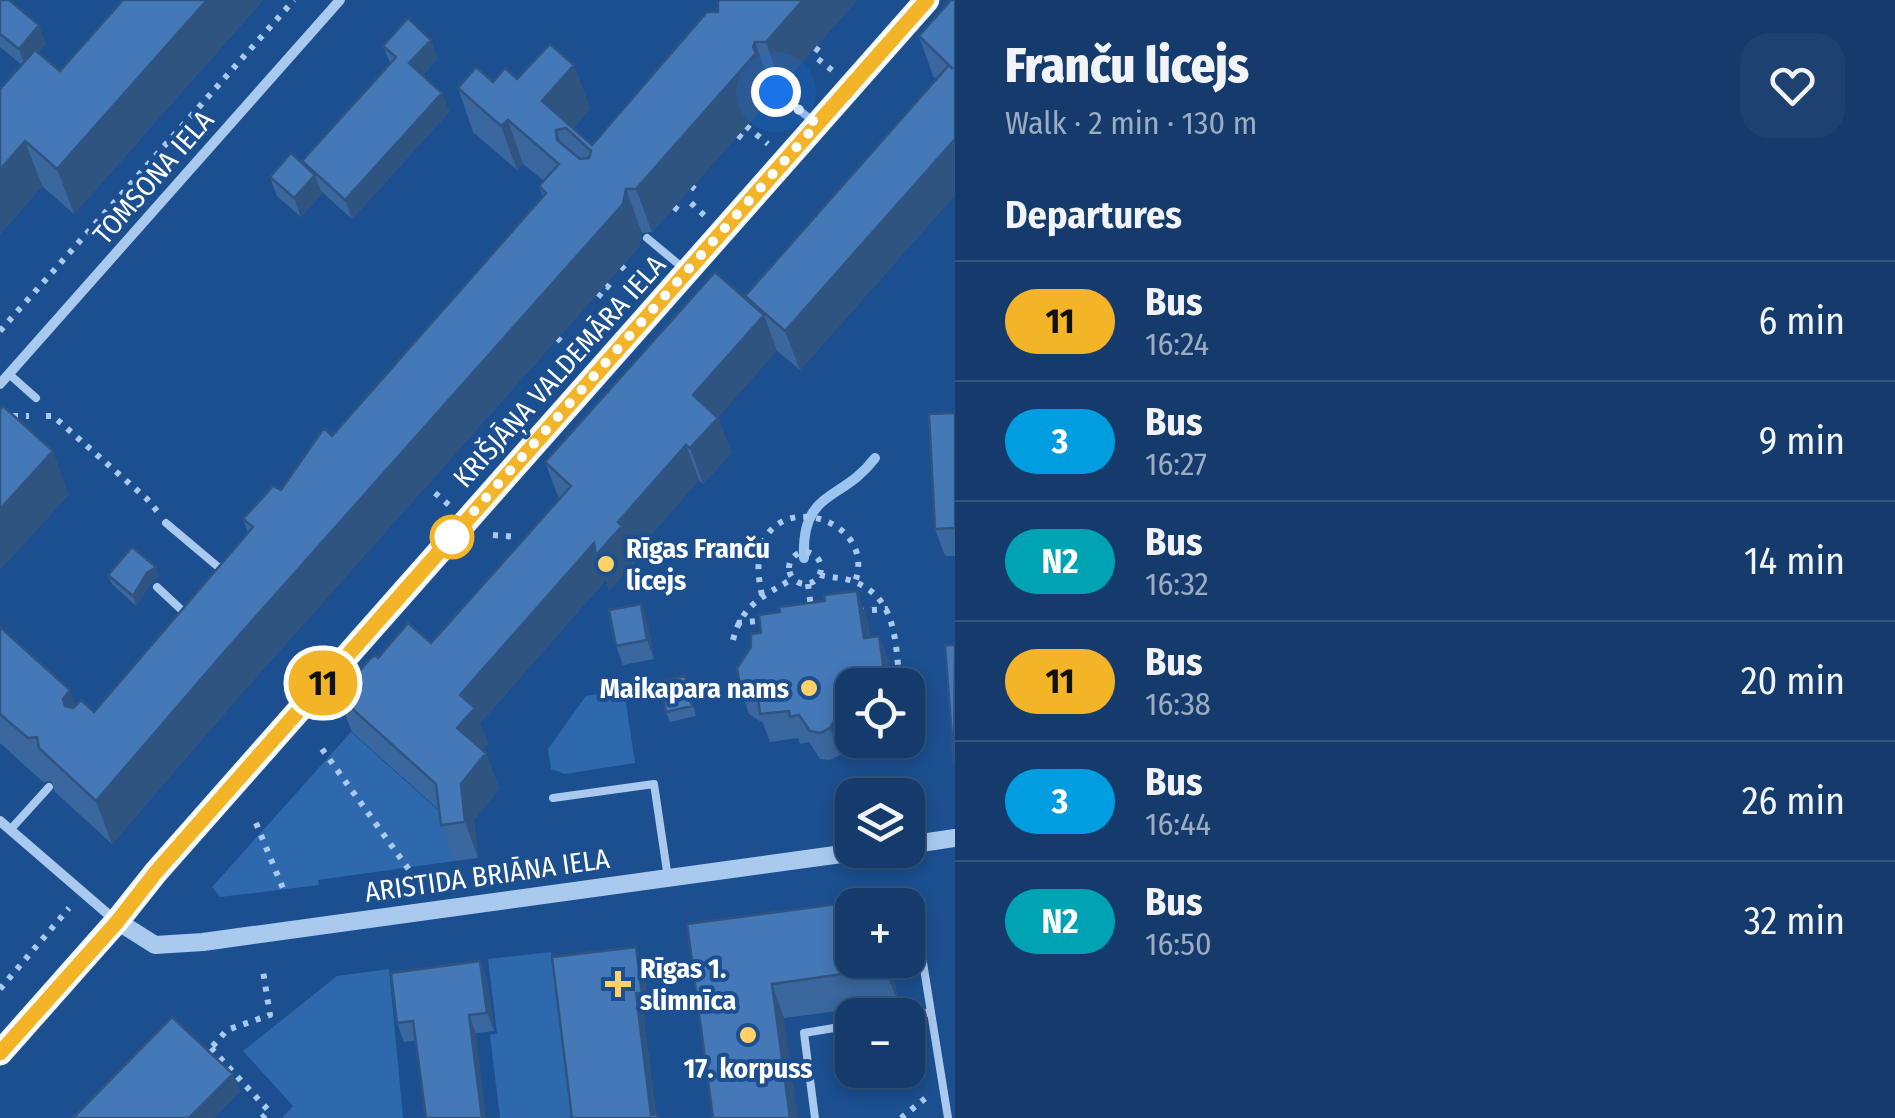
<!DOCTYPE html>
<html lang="en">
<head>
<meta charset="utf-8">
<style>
	body { margin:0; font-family:"Fira Sans Condensed",sans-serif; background:#1d4271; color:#f1f3f6; height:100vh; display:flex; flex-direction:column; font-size:38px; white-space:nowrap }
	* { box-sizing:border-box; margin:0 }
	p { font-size:32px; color:#9dadc1 }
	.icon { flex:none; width:55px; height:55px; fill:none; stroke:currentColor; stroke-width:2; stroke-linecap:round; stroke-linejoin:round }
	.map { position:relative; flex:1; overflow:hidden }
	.side { display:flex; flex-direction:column; background:#143b6b; width:940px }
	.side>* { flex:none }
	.badge { padding:0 20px; border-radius:32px; font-size:35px; line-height:65px }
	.tools { position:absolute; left:835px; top:668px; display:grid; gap:20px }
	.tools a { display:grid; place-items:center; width:90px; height:90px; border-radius:20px; background:#143b6b; box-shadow:0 5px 15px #0003,0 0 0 2px #33557e; font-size:50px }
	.you { position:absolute; width:50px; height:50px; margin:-25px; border:8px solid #fff; border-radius:50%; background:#1a73e8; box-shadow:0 0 0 15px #1a73e833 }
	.map>.badge { position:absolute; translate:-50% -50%; box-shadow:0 0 0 5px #fff }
	h2 { padding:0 50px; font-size:38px; line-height:90px }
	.round { display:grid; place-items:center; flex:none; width:105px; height:105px; border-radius:30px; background:#1d4271 }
	.summary { display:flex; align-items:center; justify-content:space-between; height:170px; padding:0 50px }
	h1 { font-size:48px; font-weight:800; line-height:75px }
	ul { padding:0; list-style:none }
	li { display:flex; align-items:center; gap:30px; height:120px; padding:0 50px; border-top:2px solid #33557e }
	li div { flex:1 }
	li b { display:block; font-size:38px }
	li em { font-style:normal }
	li .badge { min-width:110px; font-weight:700; text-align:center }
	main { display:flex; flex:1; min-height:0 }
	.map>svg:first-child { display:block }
	.green { fill:#2e69ad }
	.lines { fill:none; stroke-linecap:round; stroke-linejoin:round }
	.stream { stroke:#9cc4f0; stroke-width:10 }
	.path { stroke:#a9c9ee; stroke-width:6; stroke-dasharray:5 8; stroke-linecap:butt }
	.service { stroke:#a9c9ee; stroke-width:8 }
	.minor { stroke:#a9c9ee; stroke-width:10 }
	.tertiary { stroke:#a9c9ee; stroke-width:18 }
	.primary { stroke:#f0f6ff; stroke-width:25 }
	.wall { fill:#3a679d }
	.shaded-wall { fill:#305480 }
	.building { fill:#4478b7; stroke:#305480; stroke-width:2.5; fill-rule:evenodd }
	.line-casing { stroke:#fff; stroke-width:22 }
	.line { stroke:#f4b427; stroke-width:15 }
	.walk { stroke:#fff; stroke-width:10; stroke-dasharray:0 18 }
	.stop-dot { fill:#fff; stroke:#f4b427; stroke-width:5 }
	.poi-dot { fill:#ffd166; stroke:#1b4f8f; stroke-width:4 }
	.labels { text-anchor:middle; stroke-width:8; stroke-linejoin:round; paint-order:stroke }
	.street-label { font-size:28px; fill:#fff; stroke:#1b4f8f }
	.poi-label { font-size:28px; font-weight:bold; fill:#fff; stroke:#1b4f8f; text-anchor:start }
</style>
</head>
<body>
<main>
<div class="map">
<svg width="955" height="1118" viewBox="0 0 955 1118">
	<rect width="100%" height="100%" fill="#1b4f8f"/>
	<path class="green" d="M624 690 635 763 565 774 551 769 548 749 586 696Z
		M351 732 449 820 454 861 318 880 319 885 220 897 212 887Z
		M551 952 571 1118H500L490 1035 497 1033 488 959Z
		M389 969 403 1118H282L293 1106 243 1051 337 976Z"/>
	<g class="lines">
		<path class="stream" d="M804 558C801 489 842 502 875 458"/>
		<path class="path" d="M815 48 823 54
			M818 59 833 71
			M746 126 768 144
			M738 135 746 141
			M691 186 700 193
			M691 203 705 216
			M674 207 682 213
			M621 266 643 286
			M598 297 607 286 613 291
			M0 331 294 0
			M557 338 577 355
			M0 416H29
			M46 416H53L147 499 157 511
			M501 418 515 431
			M435 493 449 505
			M493 535 517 537
			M789 568a16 16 0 1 1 32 0a16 16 0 1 1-32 0Z
			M820 575C830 578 841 577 852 581 898 597 895 643 900 685
			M808 584 811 608
			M762 595C734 477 882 509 855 582
			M859 611 888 609
			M737 623 767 620
			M733 640C742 604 764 596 792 579
			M867 745 889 740
			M322 749 412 874
			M256 823 284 891
			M0 989 69 908
			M211 1048 269 1111 262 1118
			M204 1056 227 1030 270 1015 263 971
			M901 1118 927 1097"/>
		<path class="service" d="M776 91 814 122
			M647 238 683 268
			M9 374 36 398
			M166 523 223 571
			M157 587 187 615
			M553 798 654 784 668 878
			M10 830 49 787
			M921 950 948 1118
			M908 1016 931 1012
			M815 1118 804 1033 852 1025"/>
		<path class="minor" d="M0 384 340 0
			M0 821 116 921"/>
		<path class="tertiary" d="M908 845 955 838
			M117 921 155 945 203 942 871 850"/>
		<path class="primary" d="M0 1053 117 921 156 872 927 0"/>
	</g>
	<path class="wall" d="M0 0 46 44 38 53 60 71 123 0H263L74 214 42 186 0 234V89L22 65 0 47Z
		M857 0 781 86H771L769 90 772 97 652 232 642 233 639 247 242 693 112 844 55 792 51 781 43 782 0 743V627L76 706 94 712 248 533 243 519 281 490 332 436 543 197 539 186 544 181 523 164 517 170 473 132 458 88 517 79 574 65 590 109 573 128 592 145 707 12Z
		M955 0V195L800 370 776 350 718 417 731 453 703 484 699 480 633 555 635 562 609 591 606 580 480 723 488 744 482 750 486 753 499 789 474 820 478 858 454 861 441 825 440 811 352 732 338 696 378 658 431 643 559 499 545 462 747 301 745 296 937 79 933 76 919 36Z
		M383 46 438 58 423 75 442 93 449 112 352 219 321 191 322 194 301 217 277 196 270 177 303 164 390 63Z
		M955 413V556H945L935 529Z
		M156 567 159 577 151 583 136 606 112 584 108 575Z
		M867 618 870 637 879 636 889 663 892 685H852V737H850L840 755 830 760 820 759 809 742 800 744 798 738 770 742 763 723 749 714 740 687Z
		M648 623 654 659 623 665 616 646Z
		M685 676 696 716 670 722 666 712Z
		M876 899 878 905H852L892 960 898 1003 784 1018 687 924Z
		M480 961 487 980 494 1031 404 1042 397 1023Z
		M643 966 649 1011 643 1012 656 1115 572 1118Z"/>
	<path class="shaded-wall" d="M207 0H263L74 214 57 169Z
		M803 0H857L781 86 766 42Z
		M39 25 46 44 26 68 19 49Z
		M431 40 438 58 416 82 409 63Z
		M755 42 771 86 769 90 772 97 652 232 636 189 753 47Z
		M574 65 590 109 570 131 566 128 556 130 572 174 573 183 542 101Z
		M442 93 449 112 352 219 345 200Z
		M508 120 523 164 517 170 501 126Z
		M955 139V195L800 370 785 331Z
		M25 141 42 186 0 234V170Z
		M315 175 322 194 301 217 294 198Z
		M626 189 642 233 639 247 242 693 112 844 96 801Z
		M764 315 777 351 706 431 693 395Z
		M718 418 731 453 703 484 690 448Z
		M686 445 699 480 633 555 635 562 609 591 606 580 480 723 488 744 470 764 457 728 460 695 594 543 618 522Z
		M53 451 69 495 0 570V509Z
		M156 567 159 577 151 583 136 606 133 596 147 573Z
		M857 591 867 618 874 665 864 638Z
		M641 604 648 623 654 659 647 640Z
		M879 636 889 663 892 685H886Z
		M70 690 86 734 65 706 63 699Z
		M840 710 850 737 840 755 830 728Z
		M486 753 499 789 474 820 478 858 465 822 461 784Z
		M636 947 643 966 649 1011 642 993Z
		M884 960H892L898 1003 885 968Z
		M480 961 487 980 494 1031 487 1013Z
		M772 984 784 1018 798 1118H790Z
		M636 993 643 1012 656 1118H652Z
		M469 1015 476 1034 486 1118H482Z
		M233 1074 240 1092 214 1118H189Z"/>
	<path class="building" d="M0 0H9L39 25 19 49 0 34Z
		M123 0H207L57 169 25 141 0 170V89L35 50 60 71Z
		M718 0H803L766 42H755L753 47 756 53 636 189H626L623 204 226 650 96 801 39 748 37 737 28 738 0 714V627L70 690 63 699 65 706 73 708 81 700 94 712 253 527 243 519 273 486 281 490 324 428 332 436 546 193 539 186 559 164 508 120 501 126 458 88 476 67 493 82 505 68 517 79 550 44 574 65 542 101 592 145 707 12H718ZM566 128 591 151 589 158 580 159 557 140 556 130Z
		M951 0H955V139L785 331 745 296 949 65 953 69 919 36Z
		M408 18 431 40 409 63 442 93 345 200 302 161 396 57 383 46Z
		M291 153 315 175 294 198 270 177Z
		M715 272 764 315 693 395 718 418 690 448 686 445 618 522 622 526 596 555 594 543 460 695 475 708 457 728 486 753 461 784 465 822 441 825 436 784 338 696 370 659 375 655 378 658 408 623 431 643 571 486 545 462Z
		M3 406 53 451 0 509V410Z
		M955 413V528L935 529 929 414Z
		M132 547 156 567 147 573 133 596 108 575Z
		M857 591 864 638 879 636 886 685H852V710H840L830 728 820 733 810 731 799 715 790 717 789 711 760 714 758 698 740 687 737 668 751 647V634L761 633 759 615 780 612 779 607 825 601 824 595Z
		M641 604 647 640 616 646 609 610Z
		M945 645H955L954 764Z
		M685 676 692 706 666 712 660 681Z
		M876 899V905H852V960H884L885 968 772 984 790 1118H713L687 924Z
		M636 947 642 993H636L651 1115 657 1114 658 1118H572L552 957Z
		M480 961 487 1013 469 1015 482 1118H426L413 1021 397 1023 391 973Z
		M172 1017 233 1074 189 1118H73Z"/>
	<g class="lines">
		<g class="line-casing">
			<path id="line" d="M0 1053 117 922 156 872 927 0"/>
		</g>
		<use href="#line" class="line"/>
		<path class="walk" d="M452 537 445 544 817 124 776 92"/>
	</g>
	<circle class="stop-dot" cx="452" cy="537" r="20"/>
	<g class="poi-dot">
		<circle cx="606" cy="564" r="10"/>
		<circle cx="809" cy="688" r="10"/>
		<path d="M613 969h10v10h10v10h-10v10h-10v-10h-10v-10h10z"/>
		<circle cx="748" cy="1035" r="10"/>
	</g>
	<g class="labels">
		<g class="street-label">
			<text transform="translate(153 177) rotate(-49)" y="10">TOMSONA IELA</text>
			<text transform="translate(559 371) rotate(-48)" y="10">KRIŠJĀŅA VALDEMĀRA IELA</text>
			<text transform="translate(487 875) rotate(-8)" y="10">ARISTIDA BRIĀNA IELA</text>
		</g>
		<g class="poi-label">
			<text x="626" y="558">Rīgas Franču<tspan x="626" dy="32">licejs</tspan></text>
			<text x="789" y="698" text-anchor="end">Maikapara nams</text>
			<text x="640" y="978">Rīgas 1.<tspan x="640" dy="32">slimnīca</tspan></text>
			<text x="748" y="1078" text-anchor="middle">17. korpuss</text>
		</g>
	</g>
</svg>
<div class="tools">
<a><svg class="icon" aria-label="locate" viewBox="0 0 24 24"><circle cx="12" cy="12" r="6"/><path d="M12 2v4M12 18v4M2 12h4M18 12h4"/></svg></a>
<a><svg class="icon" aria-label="layers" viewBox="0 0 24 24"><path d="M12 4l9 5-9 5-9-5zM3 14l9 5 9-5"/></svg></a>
<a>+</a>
<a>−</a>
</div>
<div class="you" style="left:776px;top:92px"></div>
<b class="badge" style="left:323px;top:683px;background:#f4b427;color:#111">11</b>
</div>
<section class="side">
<div class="summary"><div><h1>Franču licejs</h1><p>Walk · 2 min · 130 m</p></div><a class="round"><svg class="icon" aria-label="heart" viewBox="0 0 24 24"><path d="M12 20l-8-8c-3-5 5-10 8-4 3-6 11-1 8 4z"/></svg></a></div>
<h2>Departures</h2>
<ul>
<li><span class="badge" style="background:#f4b427;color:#111">11</span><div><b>Bus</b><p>16:24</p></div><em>6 min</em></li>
<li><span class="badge" style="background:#009de0;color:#fff">3</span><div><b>Bus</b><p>16:27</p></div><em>9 min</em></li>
<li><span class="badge" style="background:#00a3b4;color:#fff">N2</span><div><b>Bus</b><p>16:32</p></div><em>14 min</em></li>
<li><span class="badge" style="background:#f4b427;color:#111">11</span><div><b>Bus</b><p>16:38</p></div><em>20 min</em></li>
<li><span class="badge" style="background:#009de0;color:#fff">3</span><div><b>Bus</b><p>16:44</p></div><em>26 min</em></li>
<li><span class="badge" style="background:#00a3b4;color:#fff">N2</span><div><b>Bus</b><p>16:50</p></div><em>32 min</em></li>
</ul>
</section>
</main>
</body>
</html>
